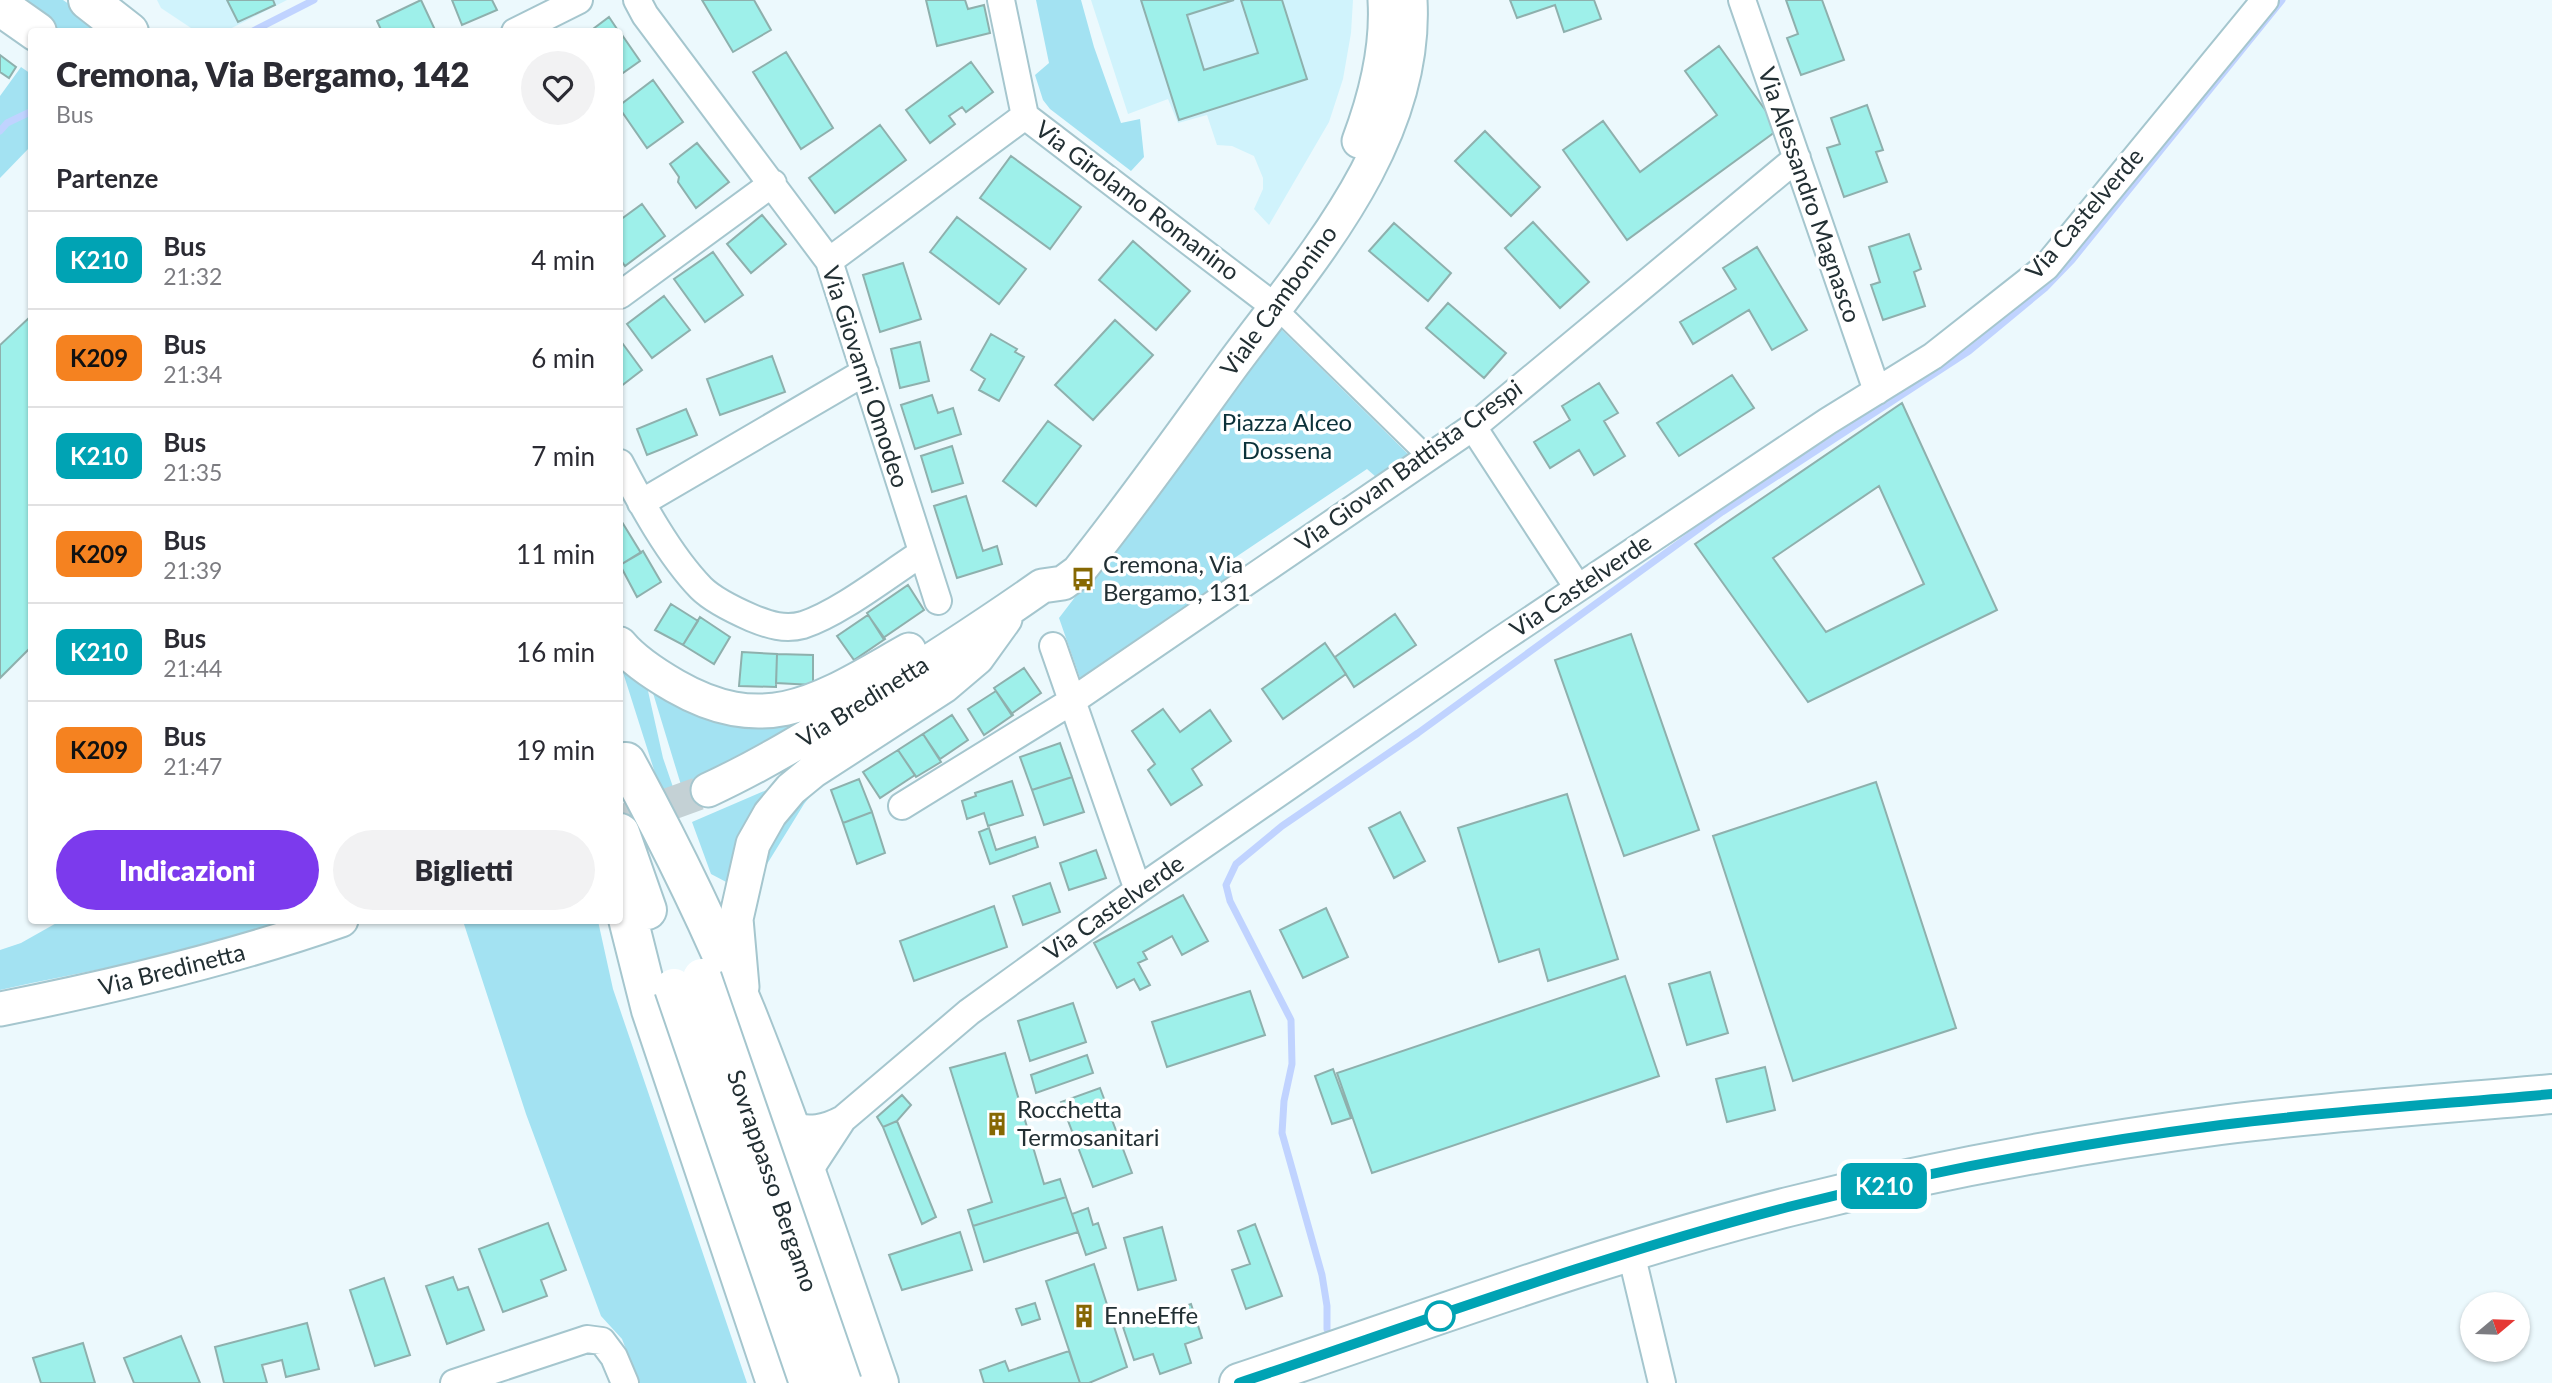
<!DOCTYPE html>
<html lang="it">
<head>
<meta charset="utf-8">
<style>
	body { margin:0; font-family:Lato,sans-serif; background:#f2f2f3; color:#2b2b33; height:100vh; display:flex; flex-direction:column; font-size:26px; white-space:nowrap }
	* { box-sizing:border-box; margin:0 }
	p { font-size:23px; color:#7c7c81 }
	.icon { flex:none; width:38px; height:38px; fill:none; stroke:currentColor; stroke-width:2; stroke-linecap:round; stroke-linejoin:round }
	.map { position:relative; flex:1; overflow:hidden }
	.drawer { position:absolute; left:28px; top:28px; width:595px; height:896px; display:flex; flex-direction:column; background:#fff; border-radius:7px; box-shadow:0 2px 5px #0004 }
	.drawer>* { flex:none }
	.badge { padding:0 14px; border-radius:10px; font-size:24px; line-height:46px }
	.needle { width:46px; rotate:71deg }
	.buttons { position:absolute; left:2460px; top:1292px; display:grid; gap:14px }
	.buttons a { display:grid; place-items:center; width:70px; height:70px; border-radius:50%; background:#fff; box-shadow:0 2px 5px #0004; font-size:35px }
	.map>.badge { position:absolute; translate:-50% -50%; box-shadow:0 0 0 4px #fff }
	h2 { padding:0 28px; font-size:26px; line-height:63px }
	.round { display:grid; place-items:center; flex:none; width:74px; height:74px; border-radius:37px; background:#f2f2f3 }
	.overview { display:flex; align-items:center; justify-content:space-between; height:119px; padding:0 28px }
	h1 { font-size:33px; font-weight:800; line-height:52px }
	.primary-button { display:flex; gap:14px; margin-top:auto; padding:14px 28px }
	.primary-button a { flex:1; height:80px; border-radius:42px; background:#7c3aed; color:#fff; font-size:28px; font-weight:800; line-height:80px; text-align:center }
	.primary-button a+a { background:#f2f2f3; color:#2b2b33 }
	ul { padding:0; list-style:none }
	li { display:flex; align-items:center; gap:21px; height:98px; padding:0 28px; border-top:2px solid #e1e1e2 }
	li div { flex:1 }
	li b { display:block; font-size:26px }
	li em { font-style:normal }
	li .badge { min-width:77px; font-weight:700; text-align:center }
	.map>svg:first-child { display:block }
	.built { fill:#d0f3fc }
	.green { fill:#a3e2f2 }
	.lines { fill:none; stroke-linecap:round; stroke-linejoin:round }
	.stream { stroke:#c0d3ff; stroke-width:7 }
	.building { fill:#9ef0ea; stroke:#8eb0ad; stroke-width:2; fill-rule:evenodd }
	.tertiary-tunnel { stroke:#c4d1d5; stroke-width:33; stroke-dasharray:33 17; stroke-linecap:butt }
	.pedestrian-casing { stroke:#a5c6ce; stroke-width:23 }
	.minor-casing { stroke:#a5c6ce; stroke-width:30 }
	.tertiary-casing { stroke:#a5c6ce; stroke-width:37 }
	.primary-casing { stroke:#a5c6ce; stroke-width:42 }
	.trunk-casing { stroke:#a5c6ce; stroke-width:42 }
	.pedestrian { stroke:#fff; stroke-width:19 }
	.minor { stroke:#fff; stroke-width:26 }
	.tertiary { stroke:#fff; stroke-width:33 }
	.primary { stroke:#fff; stroke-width:38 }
	.trunk { stroke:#fff; stroke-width:38 }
	.trunk-bridge-casing { stroke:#a5c6ce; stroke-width:42; stroke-linecap:butt }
	.trunk-bridge { stroke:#fff; stroke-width:38 }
	.line-casing { stroke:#fff; stroke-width:16 }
	.line { stroke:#00a3b4; stroke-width:10 }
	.stop-dot { fill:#fff; stroke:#00a3b4; stroke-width:3.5 }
	.labels { text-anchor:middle; stroke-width:7; stroke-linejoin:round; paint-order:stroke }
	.street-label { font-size:24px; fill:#222f33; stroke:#fff }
	.park-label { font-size:24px; fill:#0c323a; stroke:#fff }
	.poi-label { font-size:24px; fill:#222f33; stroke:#fff; text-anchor:start }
</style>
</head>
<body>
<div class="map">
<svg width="2552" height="1383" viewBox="0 0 2552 1383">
	<rect width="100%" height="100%" fill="#ecf9fd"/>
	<path class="built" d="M157 0H287L224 32 194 30 161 8Z
		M1091 0H1353L1351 33 1343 79 1329 122 1269 225 1254 209 1263 189V178L1254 156 1232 146 1217 145 1207 115 1178 123 1168 99 1128 114Z"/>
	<path class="green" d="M7 0H63L108 31H52Z
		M1036 0H1081L1094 47 1121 123 1140 119 1144 157 1131 171 1050 109 1043 100 1035 75 1049 63Z
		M21 67 31 74V146L0 178V96Z
		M1281 329 1409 455 1376 477 1367 469 1227 563 1232 576 1081 681 1059 618Z
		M620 663 646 682 663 758 673 787 661 792Z
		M657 690 817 712 738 761 681 785 653 693Z
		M778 785 730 884 711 874 692 822Z
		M819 785 804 804 761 874 756 872C776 834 785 814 819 785Z
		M60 921H286C194 954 95 969 0 990V950L21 943Z
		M463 921H598L613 989 747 1383H639L622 1339 601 1316 526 1114Z"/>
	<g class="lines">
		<path class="stream" d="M251 32 314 0
			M0 131 7 123 32 111
			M1327 1329V1306L1322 1275 1282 1133 1284 1101 1292 1064 1291 1020 1230 901 1226 885 1236 864 1282 826 1418 733 1722 512 1969 351 2045 288 2072 260 2282 0"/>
	</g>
	<path class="building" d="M227 0H273L275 5 238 22Z
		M421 0 436 32H382L377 21Z
		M452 0H492L497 10 462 25Z
		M702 0H754L771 30 733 52Z
		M926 0H965L968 9 984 5 990 33 937 46Z
		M1141 0H1234L1187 15 1204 70 1258 53 1241 0H1282L1307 79 1179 120Z
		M1510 0H1594L1601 19 1564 32 1555 5 1517 18Z
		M1786 0H1822L1844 60 1801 75 1787 38 1798 34Z
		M609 17 619 32H589Z
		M620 32 640 61 620 75Z
		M1719 46 1779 129 1627 240 1563 150 1603 121 1640 172 1717 115 1685 71Z
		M786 52 833 128 801 149 753 72Z
		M0 55 16 67 9 78 0 72Z
		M971 62 993 92 966 112 962 107 949 116 955 124 930 143 906 110Z
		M653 80 683 122 647 148 620 109V105Z
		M1867 105 1883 150 1876 152 1887 182 1844 197 1827 148 1840 144 1831 118Z
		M880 125 906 160 835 213 809 178Z
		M1485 131 1540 187 1511 216 1455 161Z
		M697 143 729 182 696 208 678 182 679 177 670 164Z
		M1011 156 1081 207 1050 249 980 198Z
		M642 204 665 236 625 266 620 259V220Z
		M762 215 786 244 751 273 727 244Z
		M957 217 1026 269 999 304 930 252Z
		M1533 222 1589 282 1560 308 1505 248Z
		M1394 223 1451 273 1428 301 1369 251Z
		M1909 234 1921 269 1914 272 1925 306 1883 320 1871 285 1880 282 1869 247Z
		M1133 241 1190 291 1156 330 1099 280Z
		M1757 247 1807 330 1772 350 1749 310 1693 344 1680 322 1736 289 1723 268Z
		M713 252 743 295 705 322 674 279Z
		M903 263 921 319 880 332 863 275Z
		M664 296 690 330 652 358 627 324Z
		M1448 303 1506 353 1484 378 1426 328Z
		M32 315V646L0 678V345Z
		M1115 320 1153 355 1093 420 1055 385Z
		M991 334 1017 349 1015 352 1024 357 999 401 979 390 985 379 971 370Z
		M620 340 642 370 620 387Z
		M920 342 929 381 900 388 891 349Z
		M772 356 785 392 720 415 707 379Z
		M1732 375 1754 408 1679 456 1657 423Z
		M1599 383 1618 413 1604 421 1625 456 1594 475 1579 450 1550 468 1534 442 1570 420 1562 406Z
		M932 395 938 413 953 408 961 434 915 449 901 405Z
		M1902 403 1997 610 1808 702 1695 544ZM1879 486 1924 584 1826 632 1773 558Z
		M686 409 697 435 647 455 637 429Z
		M1048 421 1081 446 1036 506 1003 481Z
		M952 446 963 483 932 492 921 456Z
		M966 496 983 551 997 546 1002 564 957 578 934 506Z
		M622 522 641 553 620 565V524Z
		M643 551 661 582 637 597 620 565Z
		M908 585 924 610 883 638 867 613Z
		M671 604 698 621 683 645 655 630Z
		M1395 614 1416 645 1354 687 1335 657Z
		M868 615 885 639 854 660 837 636Z
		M700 617 730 637 714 664 683 645Z
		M1631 634 1699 830 1624 856 1555 660Z
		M1325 643 1346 674 1283 719 1262 689Z
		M742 652 777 654 776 687 739 686Z
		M777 654 813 655V685L776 683Z
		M1024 668 1041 693 1011 714 994 688Z
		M996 691 1013 715 984 735 968 709Z
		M1163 709 1180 732 1210 710 1231 741 1192 769 1202 785 1171 805 1148 770 1155 764 1132 731Z
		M952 715 968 740 940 759 923 734Z
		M923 734 941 762 916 777 898 750Z
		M1060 743 1072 777 1032 790 1020 757Z
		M898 750 915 775 880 798 863 772Z
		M1072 777 1084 812 1044 825 1032 790Z
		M859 779 872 812 843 823 831 790Z
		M1012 781 1023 815 988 826 984 813 967 819 962 801 976 796 975 793Z
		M1876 782 1956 1028 1793 1081 1713 836Z
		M1567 794 1618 959 1548 981 1539 949 1499 962 1458 828Z
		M872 812 885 853 857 864 843 823Z
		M1400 812 1425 861 1394 878 1369 828Z
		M989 828 996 850 1035 837 1038 847 990 864 979 832Z
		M1096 850 1106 878 1069 890 1060 863Z
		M1050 883 1060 912 1023 925 1013 896Z
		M1183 895 1208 941 1182 955 1172 936 1143 952 1147 959 1138 963 1150 985 1140 990 1134 979 1117 988 1094 943Z
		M994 906 1007 947 914 981 900 941Z
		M1326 908 1348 957 1303 978 1280 930Z
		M1710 972 1728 1033 1687 1045 1669 984Z
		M1625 976 1659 1076 1372 1173 1337 1073Z
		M1250 991 1265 1035 1167 1067 1152 1022Z
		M1073 1003 1086 1042 1030 1061 1018 1021Z
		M1005 1053 1044 1184 1060 1179 1066 1197 973 1226 968 1210 992 1202 950 1068Z
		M1087 1055 1093 1073 1036 1093 1031 1075Z
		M1765 1067 1775 1110 1727 1122 1716 1079Z
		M1333 1069 1351 1118 1332 1124 1315 1076Z
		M1100 1088 1132 1173 1093 1187 1061 1102Z
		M902 1095 911 1105 897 1121 883 1127 877 1117Z
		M897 1121 936 1217 922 1224 883 1127Z
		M1066 1197 1078 1232 984 1262 973 1226Z
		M1088 1208 1093 1225 1098 1223 1106 1248 1086 1255 1072 1214Z
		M548 1223 566 1270 541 1280 547 1296 503 1312 479 1249Z
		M1255 1224 1282 1296 1246 1309 1232 1270 1250 1264 1238 1231Z
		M1162 1227 1176 1280 1138 1290 1124 1238Z
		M960 1232 972 1270 902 1290 889 1255Z
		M1094 1264 1127 1367 1089 1383H1080L1046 1281Z
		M453 1277 458 1290 468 1287 484 1330 447 1344 426 1286Z
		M384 1278 410 1355 375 1366 350 1290Z
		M1035 1303 1040 1319 1022 1325 1016 1309Z
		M1191 1304 1202 1338 1185 1344 1191 1363 1160 1374 1153 1354 1134 1360 1123 1327Z
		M307 1323 319 1369 286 1377 282 1360 262 1365 267 1383H224L215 1347Z
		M181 1336 200 1383H134L124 1358Z
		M83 1343 95 1383H41L33 1358Z
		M1069 1351 1080 1383H984L980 1370 1005 1361 1009 1371Z"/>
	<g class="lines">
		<path class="tertiary-tunnel" d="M620 822 708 790"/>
		<g class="pedestrian-casing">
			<path id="pedestrian" d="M1275 307 1428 457"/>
		</g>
		<g class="minor-casing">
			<path id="minor" d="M637 0 645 15 829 261 938 601
				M1001 0 1025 116 1275 307
				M1742 0 1877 391
				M515 32 579 0
				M829 261 1025 116
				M620 295 773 183
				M1473 427 1578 588
				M620 463C641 503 669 555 701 588 713 600 736 611 752 618 769 625 785 630 803 625 840 613 889 574 922 553
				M641 503 865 372
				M1053 646 1138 890
				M902 806 1072 701 1473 427 1797 158
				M789 1126C811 1131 824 1129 843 1119L969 1012 1138 890 1496 643 1828 421 1933 356 2046 267 2265 0
				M807 1174 843 1119
				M1631 1253 1662 1383
				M454 1383 587 1339 602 1341 614 1357 625 1383"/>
		</g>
		<g class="tertiary-casing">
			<path id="tertiary" d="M1359 141C1376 96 1388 49 1385 0
				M620 644C634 661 656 675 675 686 769 740 825 697 909 650
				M708 790C760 766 809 736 858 706 920 668 982 628 1042 586L1063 583 1078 572C1131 506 1180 437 1230 368 1309 261 1418 142 1410 0
				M742 987 736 919 753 844 770 814 791 789 813 771 944 686 977 658 1005 619
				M0 1009C116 986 230 959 341 920"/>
		</g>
		<g class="primary-casing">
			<path id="primary" d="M1239 1383C1421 1322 1602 1254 1788 1207 1930 1171 2076 1144 2221 1125 2331 1111 2442 1104 2552 1094"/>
		</g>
		<g class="trunk-casing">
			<path id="trunk" d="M88 0 129 32
				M0 6 37 32
				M626 762C670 843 711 926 746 1012 795 1134 836 1259 879 1383
				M620 833 647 910
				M620 887 651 1010 776 1383"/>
		</g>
		<use href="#pedestrian" class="pedestrian"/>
		<use href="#minor" class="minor"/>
		<use href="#tertiary" class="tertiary"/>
		<use href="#primary" class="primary"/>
		<use href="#trunk" class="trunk"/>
		<g class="trunk-bridge-casing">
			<path id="trunk-bridge" d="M702 978 842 1383
				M674 988 809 1383"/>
		</g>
		<use href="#trunk-bridge" class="trunk-bridge"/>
	</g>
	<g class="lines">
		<g class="line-casing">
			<path id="line" d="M1239 1383C1421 1322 1602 1255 1788 1207 1930 1171 2076 1144 2221 1125 2331 1111 2442 1104 2552 1094"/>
		</g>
		<use href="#line" class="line"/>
	</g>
	<defs>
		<g id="bus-bare" transform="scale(1.89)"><path d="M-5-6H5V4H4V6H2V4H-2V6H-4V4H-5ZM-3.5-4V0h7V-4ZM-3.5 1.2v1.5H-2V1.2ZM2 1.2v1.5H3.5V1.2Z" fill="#866803" stroke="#fff" stroke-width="2.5" paint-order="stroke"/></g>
		<g id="building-bare" transform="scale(1.89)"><path d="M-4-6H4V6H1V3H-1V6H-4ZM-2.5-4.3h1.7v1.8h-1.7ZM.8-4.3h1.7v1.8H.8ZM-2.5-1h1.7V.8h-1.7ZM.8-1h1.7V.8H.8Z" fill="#866803" stroke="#fff" stroke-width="2.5" paint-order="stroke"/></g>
	</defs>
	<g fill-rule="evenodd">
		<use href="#bus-bare" x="1083" y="579"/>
		<use href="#building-bare" x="997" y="1124"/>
		<use href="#building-bare" x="1084" y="1316"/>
	</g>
	<circle class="stop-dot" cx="1440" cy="1316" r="14"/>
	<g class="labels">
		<g class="street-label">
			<text transform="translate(1809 195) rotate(71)" y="8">Via Alessandro Magnasco</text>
			<text transform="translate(1137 201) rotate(37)" y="8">Via Girolamo Romanino</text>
			<text transform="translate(2085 214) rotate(-49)" y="8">Via Castelverde</text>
			<text transform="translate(1279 301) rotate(-54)" y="8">Viale Cambonino</text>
			<text transform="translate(865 377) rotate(72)" y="8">Via Giovanni Omodeo</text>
			<text transform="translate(1409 466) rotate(-36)" y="8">Via Giovan Battista Crespi</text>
			<text transform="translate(1581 586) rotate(-34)" y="8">Via Castelverde</text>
			<text transform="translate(863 702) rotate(-32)" y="8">Via Bredinetta</text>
			<text transform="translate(1114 908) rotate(-35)" y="8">Via Castelverde</text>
			<text transform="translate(172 970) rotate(-14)" y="8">Via Bredinetta</text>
			<text transform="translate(772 1181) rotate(71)" y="8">Sovrappasso Bergamo</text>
		</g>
		<g class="park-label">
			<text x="1287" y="431">Piazza Alceo<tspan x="1287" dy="28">Dossena</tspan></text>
		</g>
		<g class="poi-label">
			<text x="1103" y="573">Cremona, Via<tspan x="1103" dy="28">Bergamo, 131</tspan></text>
			<text x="1017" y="1118">Rocchetta<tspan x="1017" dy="28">Termosanitari</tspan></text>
			<text x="1104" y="1324">EnneEffe</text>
		</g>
	</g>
</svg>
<div class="buttons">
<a><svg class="needle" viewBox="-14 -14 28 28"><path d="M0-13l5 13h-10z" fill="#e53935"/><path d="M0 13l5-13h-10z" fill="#7c7c81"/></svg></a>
</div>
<b class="badge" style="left:1884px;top:1186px;background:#00a3b4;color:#fff">K210</b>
<section class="drawer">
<div class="overview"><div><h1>Cremona, Via Bergamo, 142</h1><p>Bus</p></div><a class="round"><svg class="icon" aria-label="heart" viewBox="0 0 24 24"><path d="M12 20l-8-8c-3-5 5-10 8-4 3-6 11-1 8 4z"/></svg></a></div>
<h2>Partenze</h2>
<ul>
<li><span class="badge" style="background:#00a3b4;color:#fff">K210</span><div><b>Bus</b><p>21:32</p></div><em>4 min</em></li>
<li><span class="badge" style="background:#f58220;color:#111">K209</span><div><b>Bus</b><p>21:34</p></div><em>6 min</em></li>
<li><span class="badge" style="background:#00a3b4;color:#fff">K210</span><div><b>Bus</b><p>21:35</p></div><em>7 min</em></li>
<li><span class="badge" style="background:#f58220;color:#111">K209</span><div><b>Bus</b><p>21:39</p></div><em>11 min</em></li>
<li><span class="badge" style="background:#00a3b4;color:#fff">K210</span><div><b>Bus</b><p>21:44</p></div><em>16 min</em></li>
<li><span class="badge" style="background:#f58220;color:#111">K209</span><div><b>Bus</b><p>21:47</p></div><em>19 min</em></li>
</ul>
<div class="primary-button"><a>Indicazioni</a><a>Biglietti</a></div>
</section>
</div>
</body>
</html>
